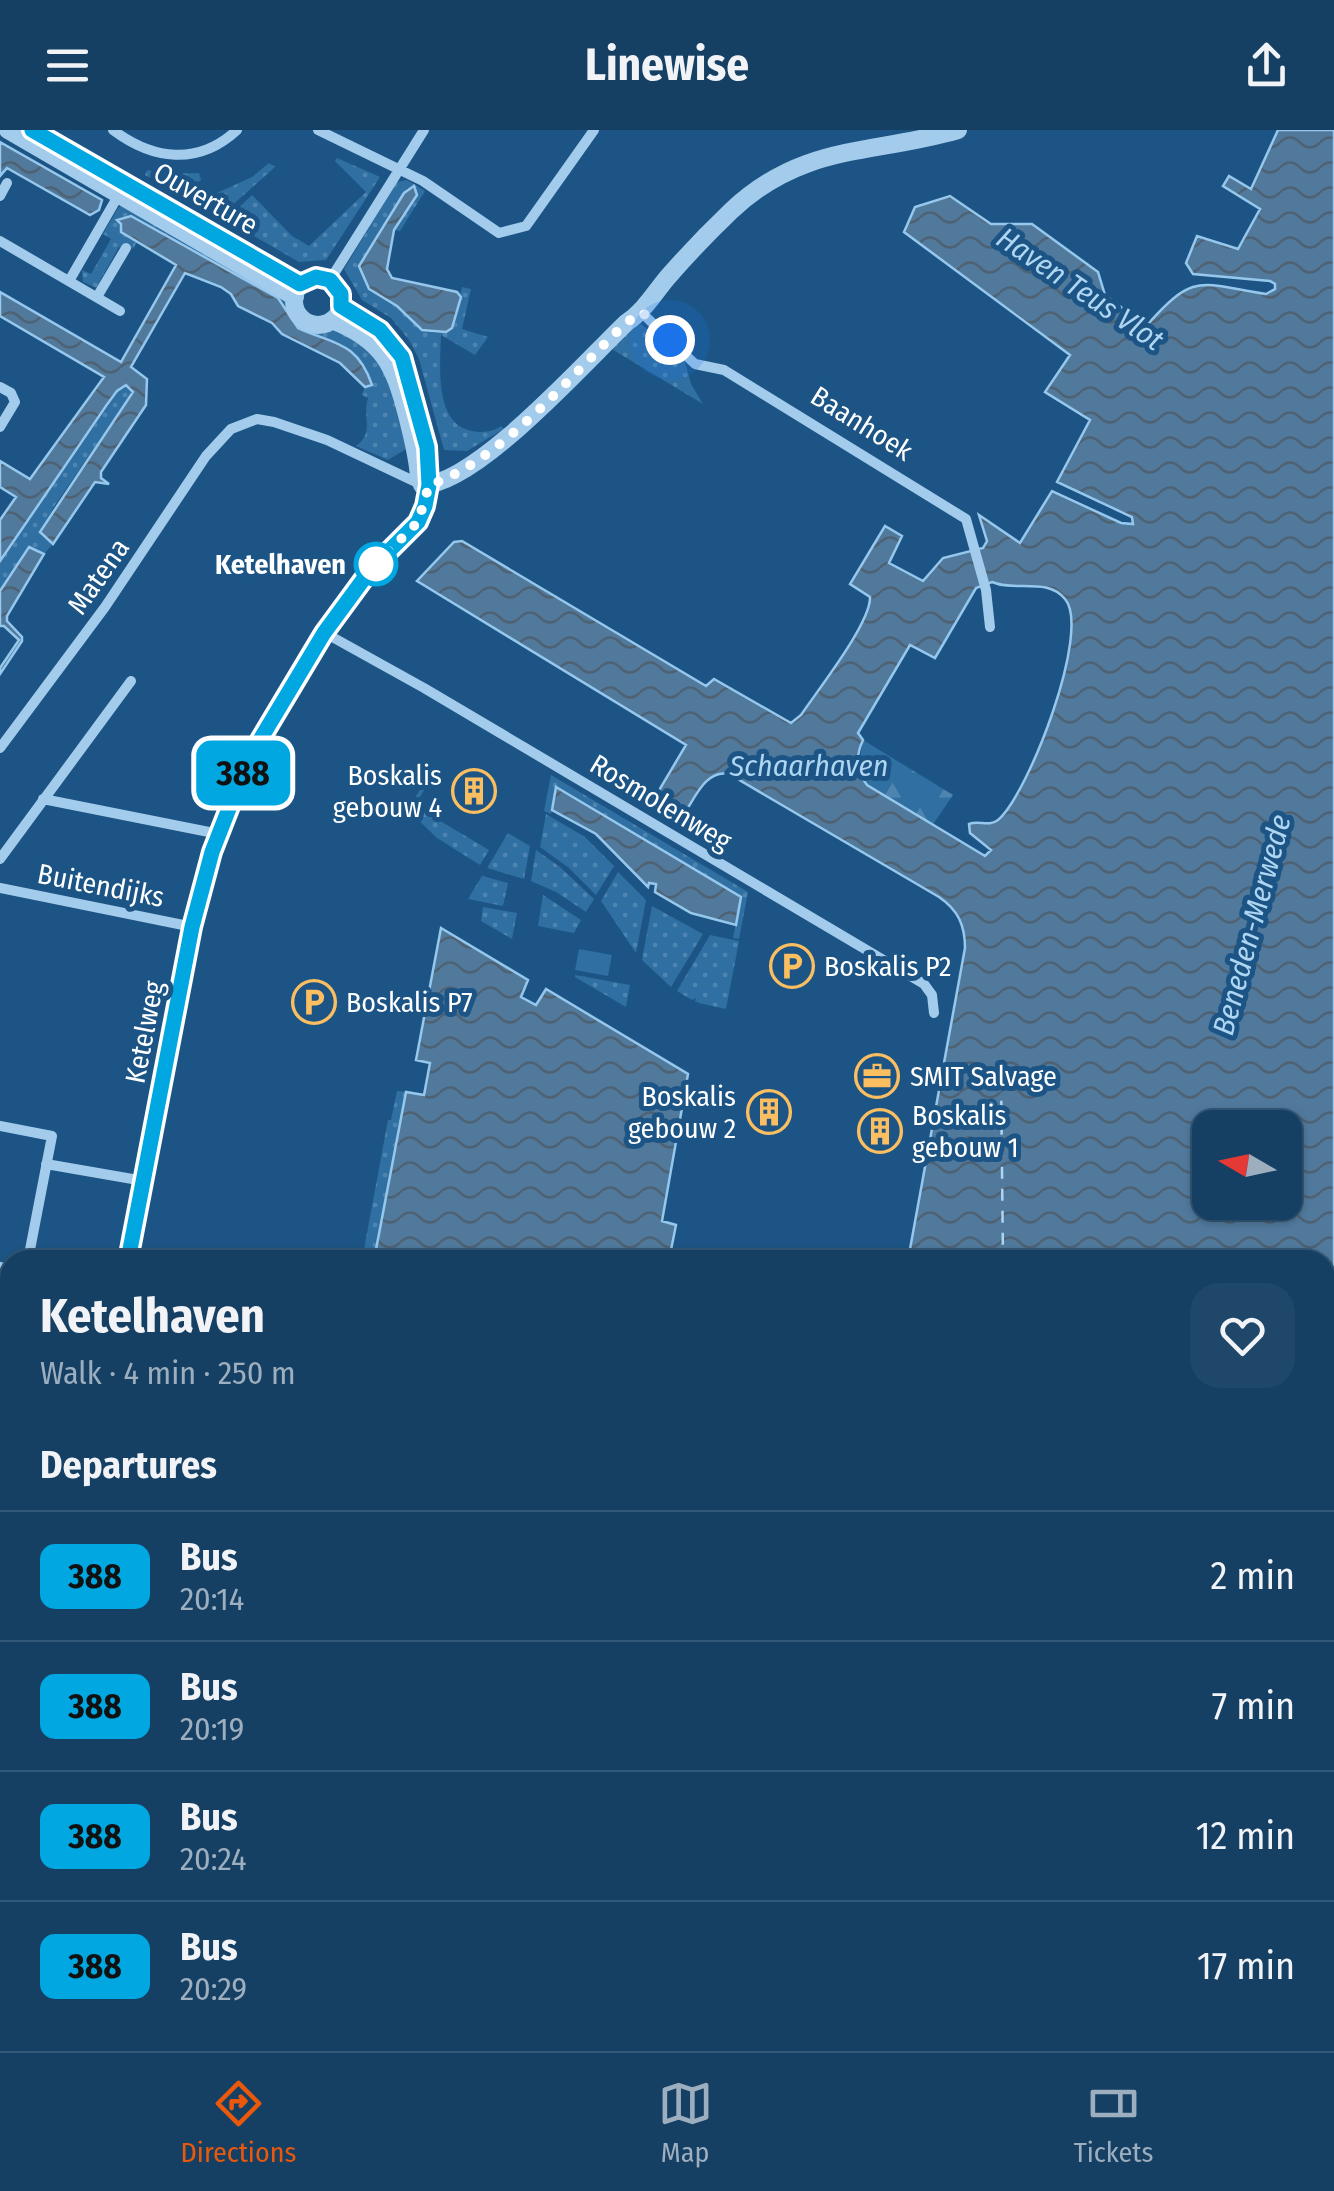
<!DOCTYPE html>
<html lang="en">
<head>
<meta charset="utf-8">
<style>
	body { margin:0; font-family:"Fira Sans Condensed",sans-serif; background:#1e476a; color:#f1f3f6; height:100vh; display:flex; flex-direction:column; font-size:38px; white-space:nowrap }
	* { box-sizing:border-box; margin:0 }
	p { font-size:32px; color:#9dafbf }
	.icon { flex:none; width:55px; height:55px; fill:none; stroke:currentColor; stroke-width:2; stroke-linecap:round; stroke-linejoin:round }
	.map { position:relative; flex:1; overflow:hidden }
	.details { position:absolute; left:0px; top:1120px; width:1335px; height:802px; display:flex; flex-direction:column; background:#154064; border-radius:30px 30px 0 0; box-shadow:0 2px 8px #0004,0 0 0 2px #345978 }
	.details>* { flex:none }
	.badge { padding:0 20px; border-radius:15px; font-size:35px; line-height:65px }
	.needle { width:65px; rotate:279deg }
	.controls { position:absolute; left:1192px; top:980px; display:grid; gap:20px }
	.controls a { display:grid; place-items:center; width:110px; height:110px; border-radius:20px; background:#154064; box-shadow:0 2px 8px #0004,0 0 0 2px #345978; font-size:50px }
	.you { position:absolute; width:50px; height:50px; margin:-25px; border:8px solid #fff; border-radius:50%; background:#1a73e8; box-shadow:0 0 0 15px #1a73e833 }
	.map>.badge { position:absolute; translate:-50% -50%; box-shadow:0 0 0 5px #fff }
	h2 { padding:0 40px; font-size:38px; line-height:90px }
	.round { display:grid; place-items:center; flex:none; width:105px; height:105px; border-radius:30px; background:#1e476a }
	.head { display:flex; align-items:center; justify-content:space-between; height:170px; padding:0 40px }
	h1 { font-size:48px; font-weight:700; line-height:75px }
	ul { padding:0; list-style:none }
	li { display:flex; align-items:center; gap:30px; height:130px; padding:0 40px; border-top:2px solid #345978 }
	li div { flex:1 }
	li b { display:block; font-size:38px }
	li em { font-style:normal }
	li .badge { min-width:110px; font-weight:700; text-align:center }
	header { display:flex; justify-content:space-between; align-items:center; height:130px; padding:0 40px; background:#154064; font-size:45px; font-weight:700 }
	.dock { display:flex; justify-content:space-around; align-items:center; height:140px; border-top:2px solid #345978; background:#154064; font-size:28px; color:#9dafbf }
	.dock a { display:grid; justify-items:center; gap:5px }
	.dock .current { color:#ea580c }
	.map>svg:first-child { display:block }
	.grass { fill:url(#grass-dots) }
	.forest { fill:url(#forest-firs) }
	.garden { fill:#2f6fa2 }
	.water { fill:url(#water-waves); stroke:#96c7ed; stroke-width:2.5; fill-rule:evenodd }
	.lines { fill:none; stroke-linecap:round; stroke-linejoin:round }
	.ferry { stroke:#aed5f2; stroke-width:2.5; stroke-dasharray:12 10; stroke-linecap:butt }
	.minor { stroke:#a3cbeb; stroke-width:10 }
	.tertiary { stroke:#a3cbeb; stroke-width:18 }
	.line-casing { stroke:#fff; stroke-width:22 }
	.line { stroke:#00a7e1; stroke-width:15 }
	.walk { stroke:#fff; stroke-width:10; stroke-dasharray:0 18 }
	.stop-dot { fill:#fff; stroke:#00a7e1; stroke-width:5 }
	.labels { text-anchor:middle; stroke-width:10; stroke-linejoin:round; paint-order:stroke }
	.street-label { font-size:28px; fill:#fff; stroke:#1c5585 }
	.stop-label { font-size:28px; font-weight:bold; fill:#fff; stroke:#1c5585; text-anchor:end }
	.poi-label { font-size:28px; fill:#fff; stroke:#1c5585; text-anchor:start }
	.water-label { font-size:30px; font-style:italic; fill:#aed5f2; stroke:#1c5585 }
</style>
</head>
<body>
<header><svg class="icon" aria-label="menu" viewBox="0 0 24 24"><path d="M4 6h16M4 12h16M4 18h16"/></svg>Linewise<svg class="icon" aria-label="share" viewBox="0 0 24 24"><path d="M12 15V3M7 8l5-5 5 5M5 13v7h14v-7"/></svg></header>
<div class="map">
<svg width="1334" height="1921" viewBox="0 0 1334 1921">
	<defs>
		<pattern id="grass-dots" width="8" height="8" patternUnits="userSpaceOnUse" patternTransform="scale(2.5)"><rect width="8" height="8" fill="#2f6fa2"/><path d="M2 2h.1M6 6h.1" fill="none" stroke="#4e85b0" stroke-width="1.8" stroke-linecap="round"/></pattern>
		<pattern id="forest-firs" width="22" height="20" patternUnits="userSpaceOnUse" patternTransform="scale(2.5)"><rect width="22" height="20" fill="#2f6fa2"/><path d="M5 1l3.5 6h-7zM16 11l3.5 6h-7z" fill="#4e85b0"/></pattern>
		<pattern id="water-waves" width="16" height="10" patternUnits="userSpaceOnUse" patternTransform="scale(2.5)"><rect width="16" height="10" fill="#50799c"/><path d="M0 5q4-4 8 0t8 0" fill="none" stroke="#4e6274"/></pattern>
	</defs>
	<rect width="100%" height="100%" fill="#1c5585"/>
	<path class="grass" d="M337 28 380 47 326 130 299 132 226 90 252 65 292 106 309 116 366 62 335 31Z
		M269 33 275 37 221 85 145 45 147 40 166 44 199 43 201 50 198 52 206 68 252 47Z
		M121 40 290 137 286 142 117 46Z
		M407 50 425 61 400 101 394 100 417 65 407 58 359 137 369 159 397 176 422 200 435 203 452 198 462 157 471 159 462 199 488 207 475 225 441 205C440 236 434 294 472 301 482 303 493 302 501 296L504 299 467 321 444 320 419 229 409 210 391 188 362 170 344 139 397 52Z
		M125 72 289 168C297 192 308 199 332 195L382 229 411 316 388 330 356 316C375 303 362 287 368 268L362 265 365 257 372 254C350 194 294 218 283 173L131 86 121 93V102L137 112 133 119 126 115 124 119 119 117 100 151 99 159 83 152 82 140 91 144 111 109 103 104 118 78Z
		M641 194 685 232 691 254 703 274 605 215 630 196Z
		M122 256 129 257 133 262 53 378 42 406 53 414 44 424 29 417 0 461V431Z
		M551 645 748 762 739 809 733 808 741 767 557 658 551 684 544 681Z
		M425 651 428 653 415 676 489 720 480 735 437 708 408 680Z
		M546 684 585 707 614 736 596 765 569 738 540 717Z
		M508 703 530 716 524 749 487 738Z
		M536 720 560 737 594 769 586 782 556 762 531 751Z
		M618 742 646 770 636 823 601 771Z
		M482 746 508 753 503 776 468 769Z
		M543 765 581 790 574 803 538 796Z
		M652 776 703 804 671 857 642 830Z
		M483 777 517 783 512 809 481 791Z
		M710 805 739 811 726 879 699 873 695 871 696 868 692 870 677 861Z
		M575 845 630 855 626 877 575 847Z
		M397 961 406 962 374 1130H362L388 990H391Z"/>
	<path class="forest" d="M863 610 953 665 932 696 867 655 858 639Z"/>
	<path class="garden" d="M579 819 612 825 608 846 575 840Z"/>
	<path class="water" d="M1278 0H1334V1914L1325 1915 1316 1921H763L764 1912H1325V1130H908L965 818C965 795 958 780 939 767L729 644C706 639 695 668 684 684L655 667 686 615 417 451 454 412 462 411 706 556 714 549 791 593 801 585C817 561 871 493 870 467L850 454 885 396 902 406 889 433 923 451 943 428 983 418 987 411 979 385 1020 413 1052 361 1121 393 1133 394 1132 387 1057 352 1090 290 1045 262 1070 225 904 102 915 77 950 66 991 94H1032L1098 142 1105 165 1142 193 1148 194C1195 141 1201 154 1266 164L1275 159V154L1270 151 1193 144 1186 133 1197 106 1238 119 1260 79 1223 56 1229 46 1251 59ZM992 452C1015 462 1047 447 1065 469 1092 500 1028 665 998 690 989 697 978 690 969 694L970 703 991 720 985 726 867 655C856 641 855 627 863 610L858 603 910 515 935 528 976 458ZM1210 998H1285V1072H1210Z
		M0 12 102 70 99 80 90 85 7 38 0 46Z
		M414 56 417 65 394 100 387 139 392 148 457 162 461 167 452 198 446 202 422 200 397 176 369 159 359 136 404 63Z
		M131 86 278 168 298 198C333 214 357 211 372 255L365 257 340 233 282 204 272 193 238 176 231 164 221 157 185 143 131 237 147 249 146 275 101 342V348L109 354 95 352 53 414 40 402 133 262 126 255 117 261 106 276 0 431V390L16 367 0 357V331L30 349 104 247 0 186V162L121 232 176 135 121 102V94L117 90Z
		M29 417 44 424 7 486V491L22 507V511L0 544V538L19 510 4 496H0V461Z
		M556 657 741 767 736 795 691 783 655 762 656 754 649 753 648 757 596 704 552 680Z
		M441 798 528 850 521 867 536 875 546 859 688 944 662 1091 676 1095 669 1130H374L406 962 424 965 430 933 416 930Z
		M238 1912H515V1913L513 1921H225L236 1920Z"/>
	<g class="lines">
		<path class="ferry" d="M984 941 1001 944 1003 1130
			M1012 1912V1921"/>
		<path class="minor" d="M113 0C153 30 198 36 237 0
			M318 0 423 51 499 103 526 96 594 0
			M0 66 7 53
			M0 111 120 181
			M330 150 424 0
			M69 151 125 54
			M97 167 126 118
			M641 182 695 234 724 240 966 389 986 460 990 497
			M0 257 11 263 15 272 0 297
			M325 503 424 558 924 854 932 865 934 883
			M0 618 105 477 206 326 231 299 257 289 274 292 327 310 420 354
			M43 669 219 704
			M0 729 131 551
			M0 758 193 797
			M0 996 52 1006 28 1130
			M46 1034 144 1051
			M0 1137 10 1139
			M0 1595 10 1596
			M738 1921 740 1912"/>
		<path class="tertiary" d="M8 0 295 167
			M266 135 300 155
			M294 171a24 24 0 1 1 48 0a24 24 0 1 1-48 0Z
			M332 190C383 210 394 235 407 285 412 305 418 327 419 348
			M422 355C475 356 586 231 626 193 644 181 653 165 667 148 687 125 709 102 731 81 803 13 871 25 958 0
			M128 1130 193 797 212 721 248 630 325 503 371 439 418 391 425 376 429 355 427 317 403 227 380 200 341 176
			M0 1805 10 1754"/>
	</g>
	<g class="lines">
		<g class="line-casing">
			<path id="line" d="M32 0 300 154 316 147 330 150 341 164V176L380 200 402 227 427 317 429 355 425 376 418 392 371 439 324 503 248 630 212 722 192 797 128 1130"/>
		</g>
		<use href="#line" class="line"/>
		<path class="walk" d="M376 434 418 392 429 355C499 333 572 244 626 193L642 182 670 210"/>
	</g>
	<defs>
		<g id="building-ring" transform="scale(2.25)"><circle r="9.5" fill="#1c5585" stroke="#fbbe61" stroke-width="1.5"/><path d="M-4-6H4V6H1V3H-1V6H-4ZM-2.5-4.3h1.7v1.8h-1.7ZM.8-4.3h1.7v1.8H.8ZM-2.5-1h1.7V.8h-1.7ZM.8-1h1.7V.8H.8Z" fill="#fbbe61"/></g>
		<g id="parking-ring" transform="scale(2.25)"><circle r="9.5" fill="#1c5585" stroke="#fbbe61" stroke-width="1.5"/><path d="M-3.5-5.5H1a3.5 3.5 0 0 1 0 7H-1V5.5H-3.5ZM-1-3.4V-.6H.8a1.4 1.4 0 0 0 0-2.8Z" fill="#fbbe61"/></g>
		<g id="office-ring" transform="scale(2.25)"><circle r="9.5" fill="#1c5585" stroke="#fbbe61" stroke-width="1.5"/><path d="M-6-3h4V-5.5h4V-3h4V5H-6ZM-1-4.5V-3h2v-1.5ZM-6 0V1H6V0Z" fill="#fbbe61"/></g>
	</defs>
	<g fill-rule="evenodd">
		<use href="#building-ring" x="474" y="661"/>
		<use href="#parking-ring" x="792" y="836"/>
		<use href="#parking-ring" x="314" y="872"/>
		<use href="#office-ring" x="877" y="946"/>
		<use href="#building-ring" x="769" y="982"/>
		<use href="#building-ring" x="880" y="1001"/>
	</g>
	<circle class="stop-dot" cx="376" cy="434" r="20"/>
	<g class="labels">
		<g class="street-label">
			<text transform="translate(206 68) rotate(30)" y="10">Ouverture</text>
			<text transform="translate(862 293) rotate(32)" y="10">Baanhoek</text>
			<text transform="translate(98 446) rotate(-55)" y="10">Matena</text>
			<text transform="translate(661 672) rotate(31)" y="10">Rosmolenweg</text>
			<text transform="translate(101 755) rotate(11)" y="10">Buitendijks</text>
			<text transform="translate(144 902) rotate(-79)" y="10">Ketelweg</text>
		</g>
		<g class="stop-label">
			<text x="346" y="444">Ketelhaven</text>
		</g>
		<g class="poi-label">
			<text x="442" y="655" text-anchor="end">Boskalis<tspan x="442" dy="32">gebouw 4</tspan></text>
			<text x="824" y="846">Boskalis P2</text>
			<text x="346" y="882">Boskalis P7</text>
			<text x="910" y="956">SMIT Salvage</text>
			<text x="736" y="976" text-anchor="end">Boskalis<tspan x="736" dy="32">gebouw 2</tspan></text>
			<text x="912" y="995">Boskalis<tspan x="912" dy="32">gebouw 1</tspan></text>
		</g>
		<g class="water-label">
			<text transform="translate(1080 159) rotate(34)" y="10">Haven Teus Vlot</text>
			<text x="809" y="646">Schaarhaven</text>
			<text transform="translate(1252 795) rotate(-75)" y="10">Beneden-Merwede</text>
		</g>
	</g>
</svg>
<div class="controls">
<a><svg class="needle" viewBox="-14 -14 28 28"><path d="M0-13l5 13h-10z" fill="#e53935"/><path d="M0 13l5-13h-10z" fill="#9dafbf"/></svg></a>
</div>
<div class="you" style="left:670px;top:210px"></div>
<b class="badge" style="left:243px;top:643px;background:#00a7e1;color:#111">388</b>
<section class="details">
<div class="head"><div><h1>Ketelhaven</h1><p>Walk · 4 min · 250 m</p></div><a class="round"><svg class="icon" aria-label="heart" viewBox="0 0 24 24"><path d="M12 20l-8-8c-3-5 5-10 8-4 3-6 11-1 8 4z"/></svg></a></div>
<h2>Departures</h2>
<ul>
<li><span class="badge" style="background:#00a7e1;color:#111">388</span><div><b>Bus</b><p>20:14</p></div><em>2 min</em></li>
<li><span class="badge" style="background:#00a7e1;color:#111">388</span><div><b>Bus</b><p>20:19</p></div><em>7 min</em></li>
<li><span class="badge" style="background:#00a7e1;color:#111">388</span><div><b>Bus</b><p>20:24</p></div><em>12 min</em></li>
<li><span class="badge" style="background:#00a7e1;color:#111">388</span><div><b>Bus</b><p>20:29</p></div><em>17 min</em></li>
</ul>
</section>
</div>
<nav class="dock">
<a class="current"><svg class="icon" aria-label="directions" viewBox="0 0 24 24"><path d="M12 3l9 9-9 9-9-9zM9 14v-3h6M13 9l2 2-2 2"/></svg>Directions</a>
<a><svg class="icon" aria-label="map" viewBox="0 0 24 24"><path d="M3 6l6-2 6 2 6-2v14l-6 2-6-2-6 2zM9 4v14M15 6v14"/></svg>Map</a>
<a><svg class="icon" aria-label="tickets" viewBox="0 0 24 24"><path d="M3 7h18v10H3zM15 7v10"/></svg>Tickets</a>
</nav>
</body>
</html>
